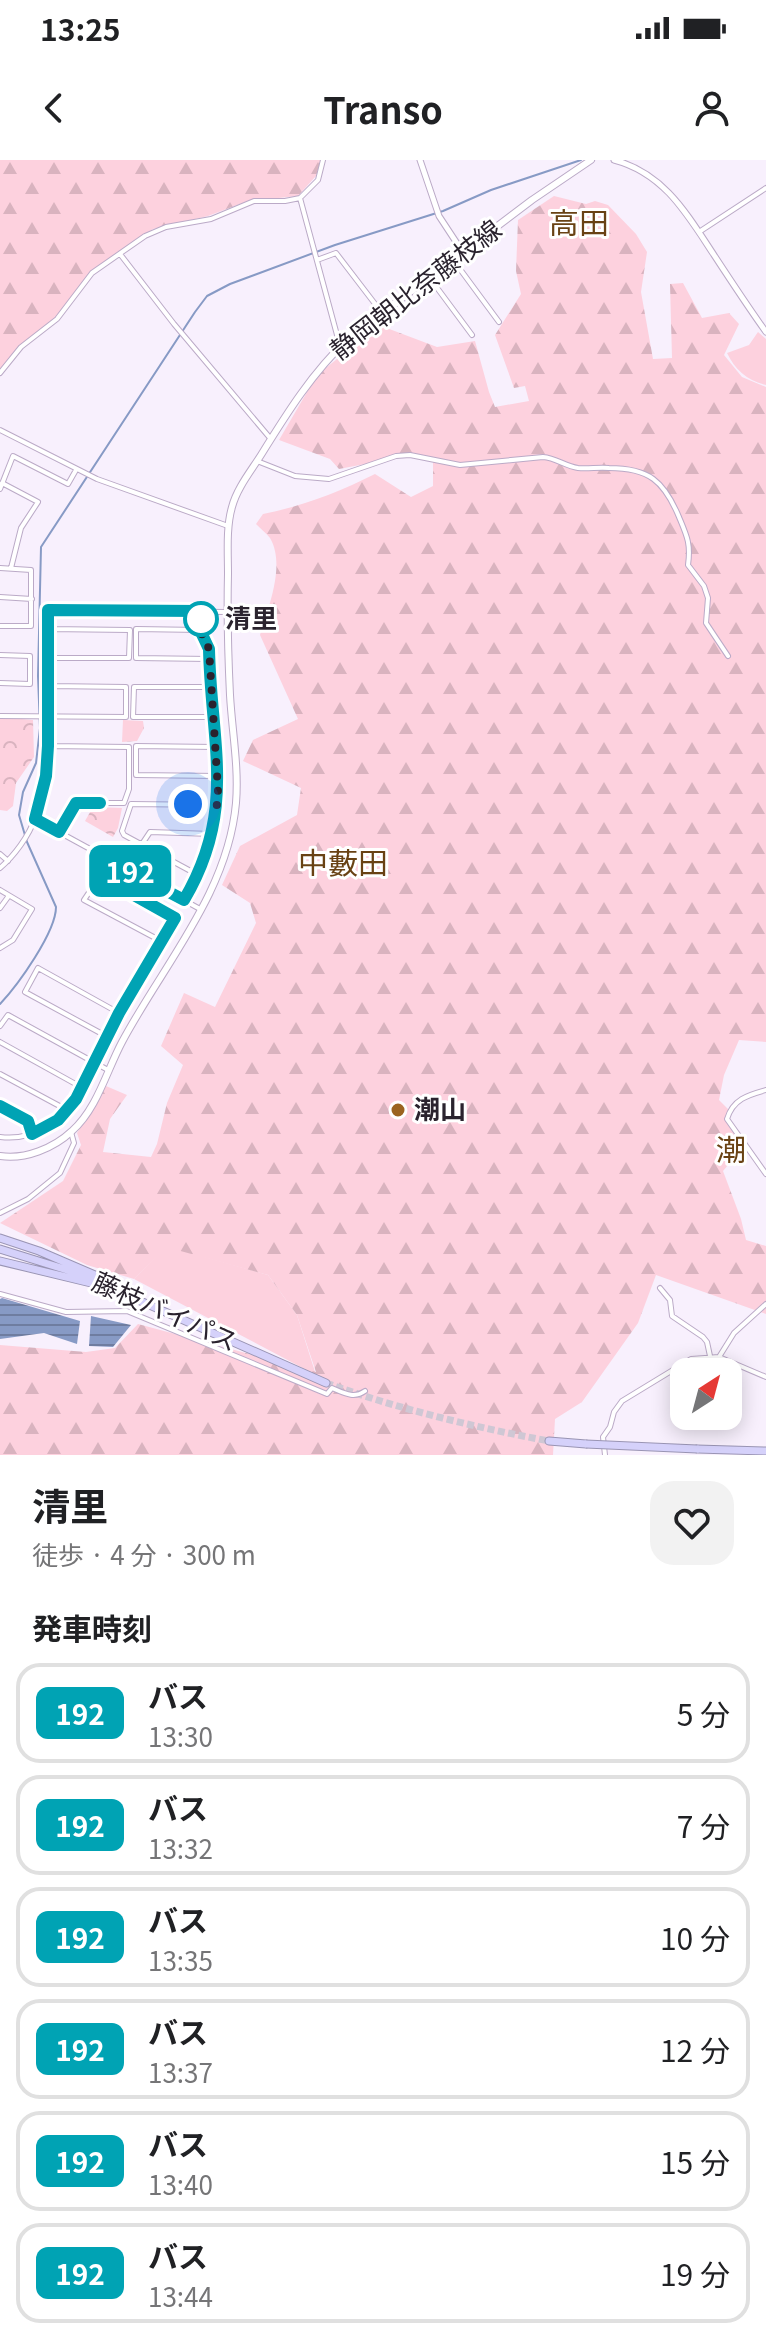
<!DOCTYPE html>
<html lang="ja">
<head>
<meta charset="utf-8">
<style>
	body { margin:0; font-family:Georgia,"Noto Sans JP",serif; background:#f2f2f2; color:#202124; height:100vh; display:flex; flex-direction:column; font-size:30px; white-space:nowrap }
	* { box-sizing:border-box; margin:0 }
	p { font-size:26px; color:#757577 }
	.icon { flex:none; width:44px; height:44px; fill:none; stroke:currentColor; stroke-width:2; stroke-linecap:round; stroke-linejoin:round }
	.map { position:relative; height:1295px; overflow:hidden }
	.sheet { display:flex; flex-direction:column; background:#fff; flex:1 }
	.sheet>* { flex:none }
	.badge { padding:0 16px; border-radius:12px; font-size:28px; line-height:52px }
	.needle { width:52px; rotate:36deg }
	.tools { position:absolute; left:670px; top:1198px; display:grid; gap:16px }
	.tools a { display:grid; place-items:center; width:72px; height:72px; border-radius:16px; background:#fff; box-shadow:0 4px 20px #0003; font-size:40px }
	.you { position:absolute; width:40px; height:40px; margin:-20px; border:6px solid #fff; border-radius:50%; background:#1a73e8; box-shadow:0 0 0 12px #1a73e833 }
	.map>.badge { position:absolute; translate:-50% -50%; box-shadow:0 0 0 4px #fff }
	h2 { padding:0 32px; font-size:30px; line-height:72px }
	.round { display:grid; place-items:center; flex:none; width:84px; height:84px; border-radius:24px; background:#f2f2f2 }
	.head { display:flex; align-items:center; justify-content:space-between; height:136px; padding:0 32px }
	h1 { font-size:38px; font-weight:700; line-height:60px }
	ul { padding:0; list-style:none }
	li { display:flex; align-items:center; gap:24px; height:100px; margin:0 16px 12px; padding:0 16px; border:4px solid #e0e0e0; border-radius:24px }
	li div { flex:1 }
	li b { display:block; font-size:30px }
	li em { font-style:normal }
	li .badge { min-width:88px; font-weight:700; text-align:center }
	.status { display:flex; justify-content:space-between; align-items:center; height:56px; padding:0 40px; background:#fff; direction:ltr }
	.status svg { height:22px; fill:currentColor }
	header { display:flex; justify-content:space-between; align-items:center; height:104px; padding:0 32px; background:#fff; font-size:36px; font-weight:700 }
	.map>svg:first-child { display:block }
	.grass { fill:#fdd1de }
	.forest { fill:url(#forest-firs) }
	.park { fill:url(#park-crowns) }
	.water { fill:url(#water-rules) }
	.lines { fill:none; stroke-linecap:round; stroke-linejoin:round }
	.stream { stroke:#879ac5; stroke-width:2 }
	.motorway-tunnel { stroke:#cfc7d4; stroke-width:7; stroke-dasharray:7 3.5; stroke-linecap:butt }
	.minor-casing { stroke:#bbaac7; stroke-width:6 }
	.tertiary-casing { stroke:#bbaac7; stroke-width:7 }
	.secondary-casing { stroke:#bbaac7; stroke-width:8 }
	.motorway-casing { stroke:#9994b3; stroke-width:9 }
	.minor { stroke:#fff; stroke-width:4 }
	.tertiary { stroke:#fff; stroke-width:5 }
	.secondary { stroke:#fff; stroke-width:6 }
	.motorway { stroke:#d5d1fa; stroke-width:7 }
	.motorway-bridge-casing { stroke:#9994b3; stroke-width:9; stroke-linecap:butt }
	.motorway-bridge { stroke:#d5d1fa; stroke-width:7 }
	.line-casing { stroke:#fff; stroke-width:18 }
	.line { stroke:#00a3b4; stroke-width:12 }
	.walk { stroke:#2a232e; stroke-width:8; stroke-dasharray:0 14.4 }
	.stop-dot { fill:#fff; stroke:#00a3b4; stroke-width:4 }
	.poi-dot { fill:#9b631f; stroke:#fff; stroke-width:3 }
	.labels { text-anchor:middle; stroke-width:6; stroke-linejoin:round; paint-order:stroke }
	.street-label { font-size:26px; fill:#2a232e; stroke:#fff }
	.stop-label { font-size:26px; font-weight:bold; fill:#2a232e; stroke:#fff; text-anchor:start }
	.poi-label { font-size:26px; font-weight:bold; fill:#2a232e; stroke:#fff; text-anchor:start }
	.quarter-label { font-size:30px; fill:#694214; stroke:#fff }
</style>
</head>
<body>
<div class="status"><b>13:25</b><svg viewBox="0 0 49 12"><path d="M0 12V9h3v3zM5 12V6h3v6zM10 12V3h3v9zM15 12V0h3v12zM26 1h20v11H26zM47 4h2v5h-2z"/></svg></div>
<header><svg class="icon" aria-label="back" viewBox="0 0 24 24"><path d="M15 5l-7 7 7 7"/></svg>Transo<svg class="icon" aria-label="person" viewBox="0 0 24 24"><circle cx="12" cy="8" r="4"/><path d="M4 21q1-7 8-7t8 7"/></svg></header>
<div class="map">
<svg width="766" height="1295" viewBox="0 0 766 1295">
	<defs>
		<pattern id="forest-firs" width="22" height="20" patternUnits="userSpaceOnUse" patternTransform="scale(2)"><rect width="22" height="20" fill="#fdd1de"/><path d="M5 1l3.5 6h-7zM16 11l3.5 6h-7z" fill="#d9b3bf"/></pattern>
		<pattern id="park-crowns" width="20" height="18" patternUnits="userSpaceOnUse" patternTransform="scale(2)"><rect width="20" height="18" fill="#fdd1de"/><path d="M2 6a3 3 0 1 1 6 0M12 15a3 3 0 1 1 6 0" fill="none" stroke="#d9b3bf"/></pattern>
		<pattern id="water-rules" width="6" height="5" patternUnits="userSpaceOnUse" patternTransform="scale(2)"><rect width="6" height="5" fill="#879ac5"/><path d="M0 2.5h6" fill="none" stroke="#6f7da0"/></pattern>
	</defs>
	<rect width="100%" height="100%" fill="#f8f0fd"/>
	<path class="grass" d="M758 172 766 179V225C748 221 735 210 727 193L749 185Z
		M166 1086 268 1115 297 1155 316 1215 134 1119Z"/>
	<path class="forest" d="M0 0H321L316 16 298 36 248 41 208 56 153 69 95 108 54 159 23 183 0 210Z
		M554 36 586 44 595 41 608 45 636 74 647 92 641 132 653 199 672 198 670 124 683 123 702 158 729 153 739 164 724 195 742 217 766 227V882L739 880 724 915 719 940 728 949 727 959 743 987 723 1011 741 1059 746 1080 766 1086V1154L656 1115 638 1163 582 1242 555 1259 553 1295H0V1185L86 1192 115 1188 138 1164 316 1212 297 1155 268 1115 166 1087 134 1119 87 1105 0 1063 63 1021 81 985 77 973 106 926 127 935 110 959 103 992 151 997 157 984 167 943 183 905 161 886 184 833 215 847 256 763 250 743 222 725 240 686 297 655 301 628 243 601 253 580 298 559 260 475C268 448 286 405 270 378 266 373 260 368 256 364L263 354C303 346 339 332 375 314L411 337 433 326V300L412 295 339 309 330 299 279 280 317 215 372 171 384 167 437 187 475 181 489 232 495 247 529 241 525 226 514 228 495 175 521 134 516 111 518 60Z"/>
	<path class="park" d="M0 557 33 560 34 597 16 623 13 646 7 651 0 650Z
		M123 560 143 561 144 568 137 581 122 582Z
		M93 647 122 648 118 668 113 677 85 661Z"/>
	<path class="water" d="M2 1138 80 1161 77 1184 44 1173 0 1179V1139Z
		M91 1156 131 1165 113 1187 89 1186Z"/>
	<g class="lines">
		<path class="stream" d="M0 844C18 825 56 772 56 747L27 682 19 655 23 632 36 603 40 568 38 516 41 387 195 152 207 136 230 124 335 85 443 51 491 30 581 0"/>
		<path class="motorway-tunnel" d="M326 1223C399 1249 473 1267 549 1281"/>
		<g class="minor-casing">
			<path id="minor" d="M300 38 340 186
				M699 72 766 28
				M120 94 174 164 270 278
				M317 100 336 93 382 153
				M454 101 499 162
				M429 117 472 175
				M0 213 21 187 57 159 92 113 145 76 166 67 211 59 254 41H285L300 38 318 20 323 0
				M0 270 97 319 228 366
				M257 301 295 316 329 319 396 296 410 295 460 305 543 297C556 298 565 306 578 308 588 309 599 307 609 308 649 308 664 321 679 357 687 376 691 384 688 405L704 426 708 438 706 463 728 496
				M2 323 38 342 21 368 11 408
				M0 329 13 296 68 324 76 310
				M0 408 31 410V466H0
				M0 437 32 439
				M48 469 130 470 129 498H49
				M200 470 136 469V498L209 499
				M0 495 30 496V524L0 523
				M210 527H134L133 557H214
				M0 556 126 557V527L49 526
				M48 586 129 587V629L124 643H76L59 672
				M215 587 136 586V615L218 616
				M35 659 200 749
				M142 684 150 672 212 674
				M0 694 8 701
				M110 701 84 740 161 781
				M0 708C14 696 29 676 35 658 57 593 49 518 48 450L227 452
				M198 715 124 675 122 671 131 644 216 645
				M0 730 32 749 13 780 0 788
				M184 740C236 653 213 583 209 489L200 470 201 451
				M0 748 8 737
				M0 866 8 855 108 910
				M106 876 25 832 38 808 119 853
				M0 882 81 927
				M0 914 67 950
				M766 930C748 935 733 939 727 959L766 1014
				M0 946 28 961 32 974
				M0 977C32 981 57 964 76 939L119 853 175 758 100 716
				M0 1053 28 1039 60 1013 74 983 71 972
				M660 1128 670 1140 672 1156 703 1177 707 1182 710 1196
				M0 1134 66 1152 127 1151 327 1234 332 1228C344 1233 354 1239 365 1231
				M719 1197 734 1173 766 1144
				M605 1295 603 1277 610 1267 614 1252 622 1241 691 1199 719 1197 766 1217"/>
		</g>
		<g class="tertiary-casing">
			<path id="tertiary" d="M420 0 439 56 462 91
				M614 0C664 13 687 54 714 95 731 121 748 147 766 172"/>
		</g>
		<g class="secondary-casing">
			<path id="secondary" d="M0 996C25 1000 54 988 72 971 97 949 107 910 122 882 163 805 228 733 236 643 239 607 232 571 230 535 228 494 227 454 228 414 228 392 226 368 232 347 237 328 251 311 261 295 287 253 312 213 348 179L532 40 591 0"/>
		</g>
		<g class="motorway-casing">
			<path id="motorway" d="M0 1078 39 1091 109 1121
				M0 1089 77 1113 326 1223
				M0 1101 91 1123
				M549 1281 586 1284
				M697 1289 766 1291"/>
		</g>
		<use href="#minor" class="minor"/>
		<use href="#tertiary" class="tertiary"/>
		<use href="#secondary" class="secondary"/>
		<use href="#motorway" class="motorway"/>
		<g class="motorway-bridge-casing">
			<path id="motorway-bridge" d="M586 1284 697 1289"/>
		</g>
		<use href="#motorway-bridge" class="motorway-bridge"/>
	</g>
	<g class="lines">
		<g class="line-casing">
			<path id="line" d="M0 946 28 961 32 974 58 960 76 939 119 853 175 758 100 716 110 701 184 740C237 650 211 585 209 489L200 470 201 451 48 450V586L46 616 35 659 59 672 76 643H100"/>
		</g>
		<use href="#line" class="line"/>
		<path class="walk" d="M188 644 217 645 218 630 209 489 200 470 201 451V459"/>
	</g>
	<circle class="stop-dot" cx="201" cy="459" r="16"/>
	<circle class="poi-dot" cx="398" cy="950" r="8"/>
	<g class="labels">
		<g class="street-label">
			<text transform="translate(416 130) rotate(-38)" y="9">静岡朝比奈藤枝線</text>
			<text transform="translate(165 1152) rotate(24)" y="9">藤枝バイパス</text>
		</g>
		<g class="stop-label">
			<text x="225" y="468">清里</text>
		</g>
		<g class="poi-label">
			<text x="414" y="959">潮山</text>
		</g>
		<g class="quarter-label">
			<text x="579" y="74">高田</text>
			<text x="343" y="714">中藪田</text>
			<text x="731" y="1001">潮</text>
		</g>
	</g>
</svg>
<div class="tools">
<a><svg class="needle" viewBox="-14 -14 28 28"><path d="M0-13l5 13h-10z" fill="#e53935"/><path d="M0 13l5-13h-10z" fill="#757577"/></svg></a>
</div>
<div class="you" style="left:188px;top:644px"></div>
<b class="badge" style="left:130px;top:711px;background:#00a3b4;color:#fff">192</b>
</div>
<section class="sheet">
<div class="head"><div><h1>清里</h1><p>徒歩 · 4 分 · 300 m</p></div><a class="round"><svg class="icon" aria-label="heart" viewBox="0 0 24 24"><path d="M12 20l-8-8c-3-5 5-10 8-4 3-6 11-1 8 4z"/></svg></a></div>
<h2>発車時刻</h2>
<ul>
<li><span class="badge" style="background:#00a3b4;color:#fff">192</span><div><b>バス</b><p>13:30</p></div><em>5 分</em></li>
<li><span class="badge" style="background:#00a3b4;color:#fff">192</span><div><b>バス</b><p>13:32</p></div><em>7 分</em></li>
<li><span class="badge" style="background:#00a3b4;color:#fff">192</span><div><b>バス</b><p>13:35</p></div><em>10 分</em></li>
<li><span class="badge" style="background:#00a3b4;color:#fff">192</span><div><b>バス</b><p>13:37</p></div><em>12 分</em></li>
<li><span class="badge" style="background:#00a3b4;color:#fff">192</span><div><b>バス</b><p>13:40</p></div><em>15 分</em></li>
<li><span class="badge" style="background:#00a3b4;color:#fff">192</span><div><b>バス</b><p>13:44</p></div><em>19 分</em></li>
</ul>
</section>
</body>
</html>
